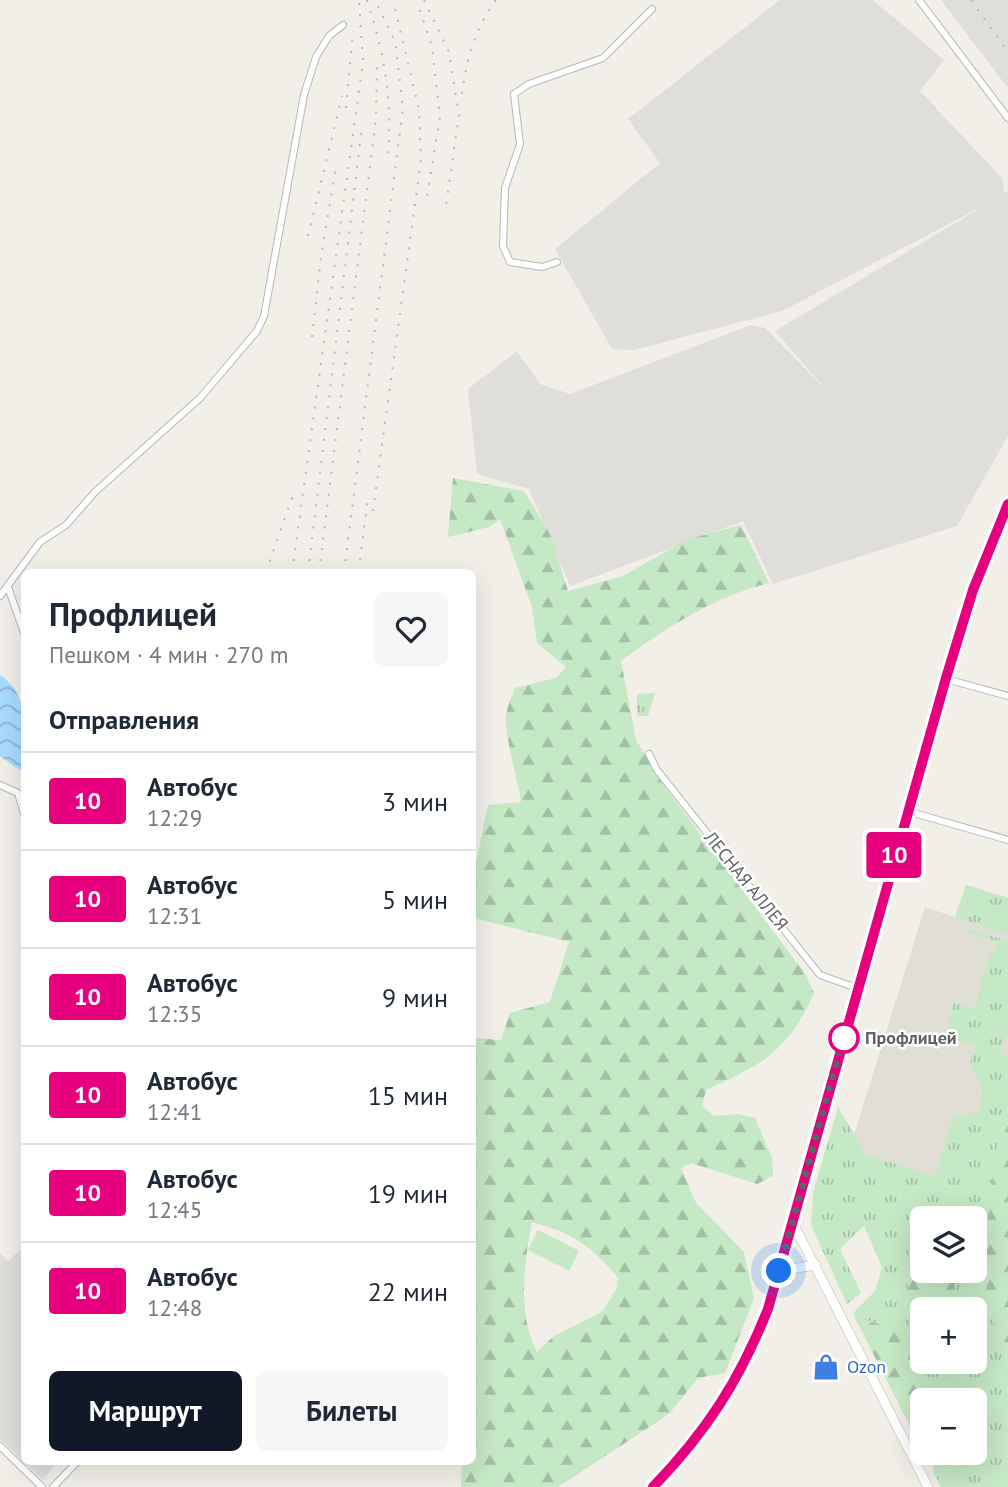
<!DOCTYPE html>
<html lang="ru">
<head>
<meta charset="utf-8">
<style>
	body { margin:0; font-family:"PT Sans",sans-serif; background:#f6f6f7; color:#1f2937; height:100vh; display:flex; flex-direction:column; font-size:26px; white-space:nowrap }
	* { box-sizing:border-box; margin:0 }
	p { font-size:23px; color:#747a83 }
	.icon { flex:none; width:38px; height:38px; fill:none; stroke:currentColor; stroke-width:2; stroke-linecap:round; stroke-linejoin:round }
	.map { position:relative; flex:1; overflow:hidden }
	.panel { position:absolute; left:21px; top:569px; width:455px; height:896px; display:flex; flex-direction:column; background:#fff; border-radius:10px; box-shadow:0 7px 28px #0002 }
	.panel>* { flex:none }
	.badge { padding:0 14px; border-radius:5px; font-size:24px; line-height:46px }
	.tools { position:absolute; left:910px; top:1206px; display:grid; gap:14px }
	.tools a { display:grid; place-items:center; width:77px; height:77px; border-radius:10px; background:#fff; box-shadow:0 7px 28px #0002; font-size:35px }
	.you { position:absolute; width:35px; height:35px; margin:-18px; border:5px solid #fff; border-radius:50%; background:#1a73e8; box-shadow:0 0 0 10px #1a73e833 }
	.map>.badge { position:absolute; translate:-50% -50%; box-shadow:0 0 0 4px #fff }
	h2 { padding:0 28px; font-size:26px; line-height:63px }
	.round { display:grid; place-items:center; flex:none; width:74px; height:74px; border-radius:10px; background:#f6f6f7 }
	.headline { display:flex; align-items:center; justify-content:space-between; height:119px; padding:0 28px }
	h1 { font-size:33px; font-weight:700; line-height:52px }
	.primary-button { display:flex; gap:14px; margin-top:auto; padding:14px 28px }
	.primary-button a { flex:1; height:80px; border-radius:10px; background:#111827; color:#fff; font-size:28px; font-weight:700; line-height:80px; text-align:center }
	.primary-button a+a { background:#f6f6f7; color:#1f2937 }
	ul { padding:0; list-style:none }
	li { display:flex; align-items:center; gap:21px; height:98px; padding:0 28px; border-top:2px solid #e0e1e3 }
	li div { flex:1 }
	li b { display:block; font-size:26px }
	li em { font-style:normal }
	li .badge { min-width:77px; font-weight:700; text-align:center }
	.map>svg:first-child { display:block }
	.industrial { fill:#e0deda }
	.education { fill:#e1ded6 }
	.grass { fill:url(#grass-tufts); fill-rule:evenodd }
	.forest { fill:url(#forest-firs); fill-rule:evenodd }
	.pitch { fill:#c5e8c5 }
	.water { fill:url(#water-waves) }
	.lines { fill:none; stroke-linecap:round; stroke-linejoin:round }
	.minor-casing { stroke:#b5b8bc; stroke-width:8 }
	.secondary-casing { stroke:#b6babf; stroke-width:10 }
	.minor { stroke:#fff; stroke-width:6 }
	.secondary { stroke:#fff; stroke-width:9 }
	.rail { stroke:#b6b7b8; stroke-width:2; stroke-dasharray:2 9; stroke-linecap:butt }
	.line-casing { stroke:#fff; stroke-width:16 }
	.line { stroke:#e6007e; stroke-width:10 }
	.walk { stroke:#5f6368; stroke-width:7; stroke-dasharray:0 12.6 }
	.stop-dot { fill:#fff; stroke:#e6007e; stroke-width:3.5 }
	.labels { text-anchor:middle; stroke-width:5; stroke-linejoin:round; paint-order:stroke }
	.street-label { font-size:18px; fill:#5f6368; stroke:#fff }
	.stop-label { font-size:18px; font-weight:bold; fill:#5f6368; stroke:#fff; text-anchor:start }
	.shop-label { font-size:18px; fill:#366cbe; stroke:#fff; text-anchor:start }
</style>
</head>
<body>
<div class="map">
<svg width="1008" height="1487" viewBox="0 0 1008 1487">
	<defs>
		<pattern id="grass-tufts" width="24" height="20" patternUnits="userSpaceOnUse" patternTransform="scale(1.75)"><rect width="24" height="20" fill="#c5e8c5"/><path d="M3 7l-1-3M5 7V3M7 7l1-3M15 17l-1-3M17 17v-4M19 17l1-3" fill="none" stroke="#a3c0a4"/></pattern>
		<pattern id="forest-firs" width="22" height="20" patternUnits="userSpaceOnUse" patternTransform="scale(1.75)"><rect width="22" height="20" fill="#c5e8c5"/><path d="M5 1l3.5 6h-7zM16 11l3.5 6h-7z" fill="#a3c0a4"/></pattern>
		<pattern id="water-waves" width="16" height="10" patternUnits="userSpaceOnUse" patternTransform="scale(1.75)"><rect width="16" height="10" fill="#aadaff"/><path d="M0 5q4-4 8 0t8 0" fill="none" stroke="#8eb4d2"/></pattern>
	</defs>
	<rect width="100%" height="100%" fill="#f1efe8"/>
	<path class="industrial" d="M780 0H873L944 60 920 91 1003 179 1004 193 1008 192V436L957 526 773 584 743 521 570 586 529 489 477 474 468 389 517 351 540 384 570 394 751 325 765 328 829 393 775 331 987 204 782 311 634 350 612 349 555 249 660 163 628 119Z
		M941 0H1008V88Z
		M24 1246V1461H58L43 1480 0 1439V1253L8 1261Z"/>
	<path class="education" d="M966 885 1008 898V1125L937 1182 848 1154 925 907 955 917Z"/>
	<path class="grass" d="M655 693 648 716H637V694Z
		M966 885 1008 898V935L955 917Z
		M968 929 1008 941V1029L1000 1054 1008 1057V1125L996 1149 986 1305 1008 1348V1487H941L933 1471 936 1453 975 1452V1400H930L909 1331 855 1318 853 1313 875 1291 882 1267 864 1226 840 1249 861 1293 847 1304 811 1225 813 1193 838 1107 866 1155 935 1176 953 1117 978 1112 983 1089 970 1063 975 1046 946 1036 954 1003 975 1009 989 955 993 956 997 942 967 933ZM922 1218H975V1270H922ZM922 1309H975V1362H922Z"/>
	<path class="forest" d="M453 478 524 491 551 536 568 591 623 576 686 540 741 525 769 583C713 597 668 627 621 661L636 740 667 790 806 975 814 993C788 1052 761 1065 706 1090L702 1106 714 1116 737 1114 755 1118 772 1158 773 1176 757 1184 691 1163 681 1168 696 1203 744 1252 754 1298 725 1373 698 1378 669 1414 558 1487H461L462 1461H472L473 1035 475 1038 501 1040 510 1013 550 1002 569 942 473 918V877L488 805 521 802C517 774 507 748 506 720 505 710 512 697 515 688L556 678 566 667 537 643 532 607 500 519 489 527 448 537ZM532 1222C572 1233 592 1246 618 1278L617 1288 602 1312 554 1336 537 1352C517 1314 524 1262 532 1222Z
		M1008 1125V1348L986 1305 987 1225 996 1149Z
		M922 1258V1270L956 1271 949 1309 922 1310 906 1294Z
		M855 1318 909 1331 930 1400H922V1450Z"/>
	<path class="pitch" d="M538 1230 579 1251 569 1271 528 1250Z"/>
	<path class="water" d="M0 675C33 697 25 739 24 773L0 756Z"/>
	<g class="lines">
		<g class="minor-casing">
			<path id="minor" d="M919 0 1008 118
				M557 262 542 267 510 262 503 246 505 188 520 144 514 94 529 84 603 58 652 9
				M8 587 24 633
				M0 596 40 542 66 525 95 492 200 398 257 331 264 316 304 95 316 57 329 36 343 25
				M946 679 1008 696
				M649 754 657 770 820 975 857 988
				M0 785 18 793 24 814
				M907 811 1008 840
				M0 1446 42 1487
				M53 1487 78 1461"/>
		</g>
		<g class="secondary-casing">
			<path id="secondary" d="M793 1223 928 1487
				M779 1271 816 1265
				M653 1487C708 1431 738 1382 768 1309L946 679 973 589 1008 504"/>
		</g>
		<use href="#minor" class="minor"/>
		<use href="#secondary" class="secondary"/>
		<path class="rail" d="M367 0C386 61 392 97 388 161
			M424 0 449 52 459 115 446 206
			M971 0 1008 52
			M420 10 432 47 440 117 426 203
			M462 94C467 58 474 30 496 0
			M346 108 353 31
			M308 236 342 96
			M312 337 321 257 336 167
			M373 511 421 160 419 109 393 0
			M360 560 368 498
			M266 572 295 489
			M292 572 363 62 359 0
			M308 572 362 127
			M319 572 376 118 377 63
			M344 572 403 108 395 41 375 0"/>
	</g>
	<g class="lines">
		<g class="line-casing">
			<path id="line" d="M653 1487C707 1431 739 1381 768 1309L946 678 973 590 1008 504"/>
		</g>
		<use href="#line" class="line"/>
		<path class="walk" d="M779 1271 846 1029 844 1038"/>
	</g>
	<defs>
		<g id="shop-bare" transform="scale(2.1)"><path d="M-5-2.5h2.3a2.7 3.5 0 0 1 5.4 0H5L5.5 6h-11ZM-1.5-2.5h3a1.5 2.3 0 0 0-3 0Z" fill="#3f7fe0" stroke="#fff" stroke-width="2.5" paint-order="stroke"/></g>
	</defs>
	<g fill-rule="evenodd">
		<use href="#shop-bare" x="826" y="1367"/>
	</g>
	<circle class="stop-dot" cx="844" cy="1038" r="14"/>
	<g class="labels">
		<g class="street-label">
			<text transform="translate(746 881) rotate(51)" y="6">ЛЕСНАЯ АЛЛЕЯ</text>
		</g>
		<g class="stop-label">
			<text x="865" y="1044">Профлицей</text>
		</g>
		<g class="shop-label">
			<text x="847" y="1373">Ozon</text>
		</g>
	</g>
</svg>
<div class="tools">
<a><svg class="icon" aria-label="layers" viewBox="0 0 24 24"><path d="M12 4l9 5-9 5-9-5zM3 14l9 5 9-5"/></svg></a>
<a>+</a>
<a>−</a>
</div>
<div class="you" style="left:779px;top:1271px"></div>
<b class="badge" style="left:894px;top:855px;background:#e6007e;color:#fff">10</b>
<section class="panel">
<div class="headline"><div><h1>Профлицей</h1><p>Пешком · 4 мин · 270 m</p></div><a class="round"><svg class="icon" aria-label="heart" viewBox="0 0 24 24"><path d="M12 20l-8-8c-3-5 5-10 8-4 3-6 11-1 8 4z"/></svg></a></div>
<h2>Отправления</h2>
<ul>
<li><span class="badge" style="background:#e6007e;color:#fff">10</span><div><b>Автобус</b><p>12:29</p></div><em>3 мин</em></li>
<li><span class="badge" style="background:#e6007e;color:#fff">10</span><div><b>Автобус</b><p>12:31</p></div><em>5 мин</em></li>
<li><span class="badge" style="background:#e6007e;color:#fff">10</span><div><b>Автобус</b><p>12:35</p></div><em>9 мин</em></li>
<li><span class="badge" style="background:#e6007e;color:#fff">10</span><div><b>Автобус</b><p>12:41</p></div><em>15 мин</em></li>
<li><span class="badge" style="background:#e6007e;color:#fff">10</span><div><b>Автобус</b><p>12:45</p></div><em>19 мин</em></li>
<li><span class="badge" style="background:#e6007e;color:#fff">10</span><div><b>Автобус</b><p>12:48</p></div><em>22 мин</em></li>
</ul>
<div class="primary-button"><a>Маршрут</a><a>Билеты</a></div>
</section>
</div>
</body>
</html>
